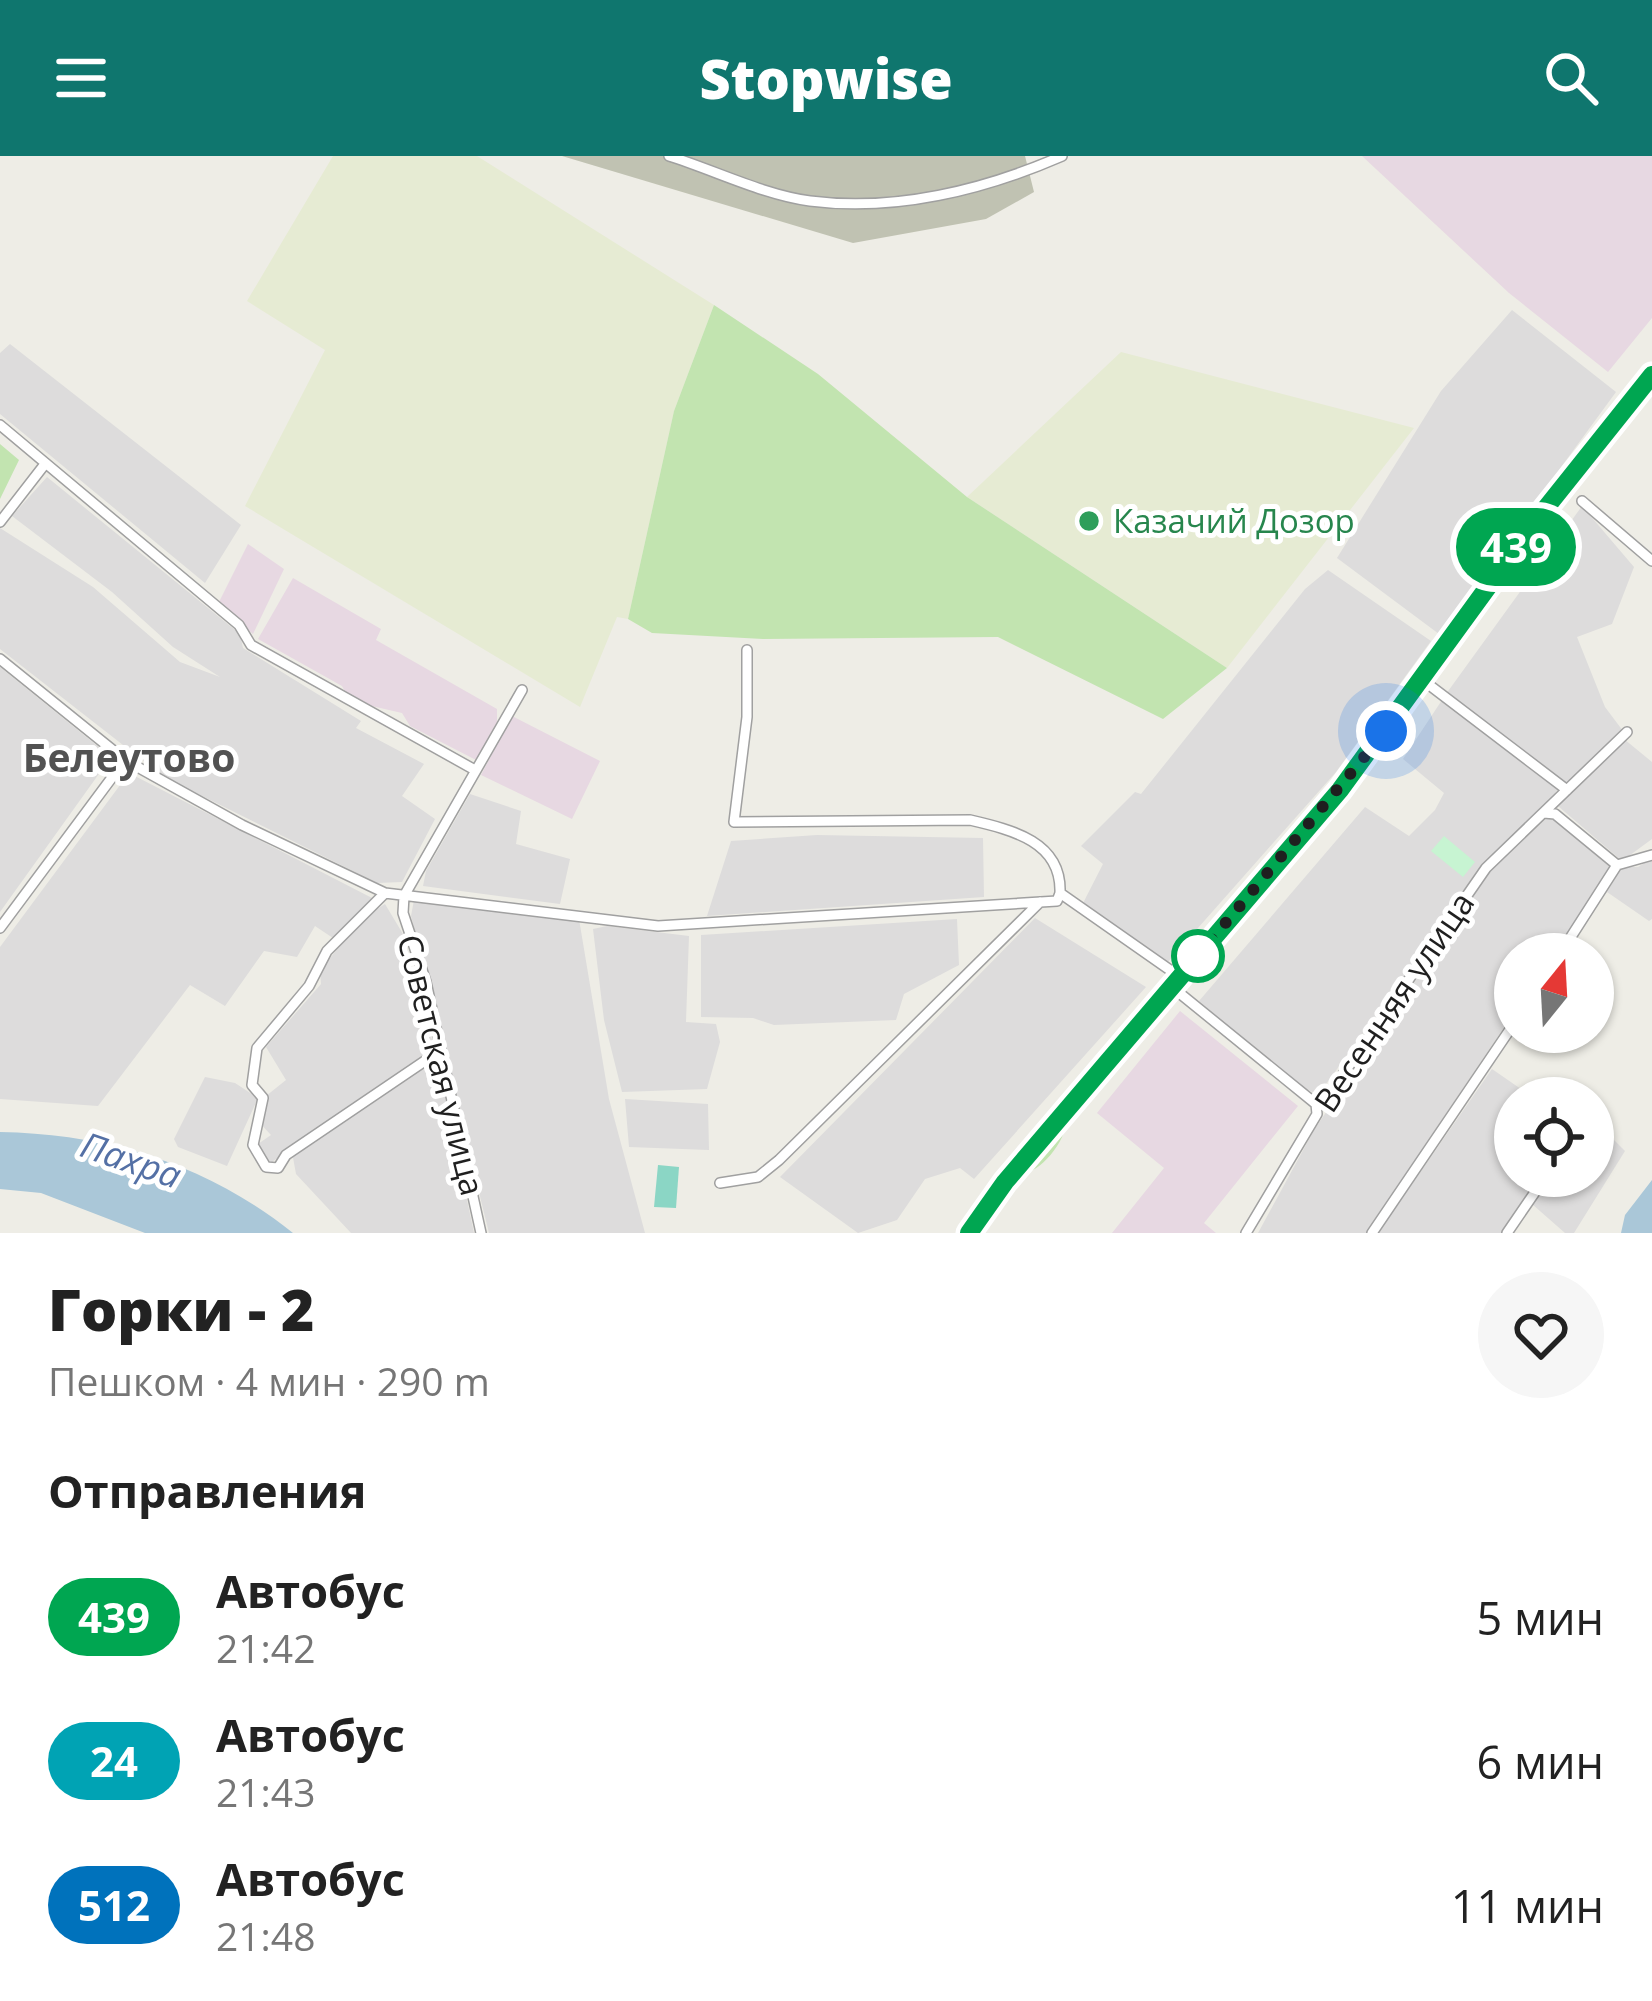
<!DOCTYPE html>
<html lang="ru">
<head>
<meta charset="utf-8">
<style>
	body { margin:0; font-family:"Open Sans",sans-serif; background:#f6f6f6; color:#222; height:100vh; display:flex; flex-direction:column; font-size:45px; white-space:nowrap }
	* { box-sizing:border-box; margin:0 }
	p { font-size:39px; color:#767676 }
	.icon { flex:none; width:66px; height:66px; fill:none; stroke:currentColor; stroke-width:2; stroke-linecap:round; stroke-linejoin:round }
	.map { position:relative; height:1077px; overflow:hidden }
	.details { display:flex; flex-direction:column; background:#fff; flex:1 }
	.details>* { flex:none }
	.badge { padding:0 24px; border-radius:39px; font-size:42px; line-height:78px }
	.needle { width:78px; rotate:18deg }
	.controls { position:absolute; left:1494px; top:777px; display:grid; gap:24px }
	.controls a { display:grid; place-items:center; width:120px; height:120px; border-radius:50%; background:#fff; box-shadow:0 3px 9px #0004; font-size:60px }
	.you { position:absolute; width:60px; height:60px; margin:-30px; border:9px solid #fff; border-radius:50%; background:#1a73e8; box-shadow:0 0 0 18px #1a73e833 }
	.map>.badge { position:absolute; translate:-50% -50%; box-shadow:0 0 0 6px #fff }
	h2 { padding:0 48px; font-size:45px; line-height:108px }
	.round { display:grid; place-items:center; flex:none; width:126px; height:126px; border-radius:63px; background:#f6f6f6 }
	.overview { display:flex; align-items:center; justify-content:space-between; height:204px; padding:0 48px }
	h1 { font-size:57px; font-weight:800; line-height:90px }
	ul { padding:0; list-style:none }
	li { display:flex; align-items:center; gap:36px; height:144px; padding:0 48px }
	li div { flex:1 }
	li b { display:block; font-size:45px }
	li em { font-style:normal }
	li .badge { min-width:132px; font-weight:700; text-align:center }
	header { display:flex; justify-content:space-between; align-items:center; height:156px; padding:0 48px; background:#0f766e; color:#fff; font-size:54px; font-weight:800 }
	.map>svg:first-child { display:block }
	.residential { fill:#dddcdc }
	.industrial { fill:#e7d8e2 }
	.construction { fill:#c0c2b2 }
	.farmland { fill:#e6ebd3 }
	.grass { fill:#c2e4b0 }
	.park { fill:#c7f4d2 }
	.pitch { fill:#8bd6c5 }
	.water { fill:#aac7d8 }
	.lines { fill:none; stroke-linecap:round; stroke-linejoin:round }
	.minor-casing { stroke:#a0a0a0; stroke-width:12 }
	.major-casing { stroke:#8b750e; stroke-width:15 }
	.minor { stroke:#fff; stroke-width:9 }
	.major { stroke:#f3dea6; stroke-width:12 }
	.line-casing { stroke:#fff; stroke-width:27 }
	.line { stroke:#00a651; stroke-width:18 }
	.walk { stroke:#1f1f1f; stroke-width:12; stroke-dasharray:0 21.6 }
	.leisure-dot { fill:#2e9e5b; stroke:#fff; stroke-width:4.5 }
	.stop-dot { fill:#fff; stroke:#00a651; stroke-width:6 }
	.labels { text-anchor:middle; stroke-width:10; stroke-linejoin:round; paint-order:stroke }
	.leisure-label { font-size:33px; fill:#27864d; stroke:#fff; text-anchor:start }
	.street-label { font-size:33px; fill:#1f1f1f; stroke:#fff }
	.water-label { font-size:36px; font-style:italic; fill:#5470a5; stroke:#fff }
	.quarter-label { font-size:39px; font-weight:bold; fill:#525252; stroke:#fff }
</style>
</head>
<body>
<header><svg class="icon" aria-label="menu" viewBox="0 0 24 24"><path d="M4 6h16M4 12h16M4 18h16"/></svg>Stopwise<svg class="icon" aria-label="search" viewBox="0 0 24 24"><circle cx="10" cy="10" r="6"/><path d="M15 15l6 6"/></svg></header>
<div class="map">
<svg width="1652" height="1077" viewBox="0 0 1652 1077">
	<rect width="100%" height="100%" fill="#eeede6"/>
	<path class="residential" d="M1512 154 1616 236 1439 478 1337 402 1441 235Z
		M10 188 241 369 205 427 0 258V197Z
		M47 321 240 478 243 492 361 565 356 572 424 608 402 640 435 663 402 726 377 727 164 621 0 493V372L93 431 180 506 220 521 173 491 112 436 12 360Z
		M1582 350 1634 411 1612 468 1577 481 1605 551 1623 575 1569 630 1446 538Z
		M1328 414 1431 485 1336 616 1167 807 1080 753 1103 708 1081 690 1135 636 1141 638 1305 433Z
		M0 511 111 601 0 756Z
		M1442 544 1559 631 1544 656 1490 704 1318 939 1293 926 1199 845 1365 651 1409 680 1435 654 1444 637 1403 603Z
		M1624 583 1652 606V683L1622 705 1558 650Z
		M129 617 374 743 333 782 315 770 297 801 264 795 225 850 190 829 98 950 0 943V791Z
		M470 638 521 655 516 688 570 703 560 748 423 730 426 715Z
		M1551 658 1615 709 1555 798H1515V855L1366 1077H1258L1314 974 1491 714Z
		M817 679 983 682 984 741 707 760 731 685Z
		M1652 702V763L1649 765 1607 736 1622 711H1638Z
		M414 744 579 763 609 943 645 1077H489L411 760Z
		M385 748 403 778 435 895 269 1008 258 988 271 979 256 963 266 940 286 924 266 891 321 828 320 815 360 764Z
		M1035 762 1146 831 974 1023 960 1012 925 1023 897 1064 858 1077 780 1021Z
		M957 763 959 809 904 838 896 864 774 869 753 862 701 861V779Z
		M607 770 689 780 686 866 716 868 720 886 707 933 622 936 604 864 593 773Z
		M437 902 474 1077H351L296 1018 292 996Z
		M1492 913 1534 942H1515V1020H1541L1502 1077H1378Z
		M205 921 235 927 258 942 227 1010 178 991 174 983Z
		M625 943 708 948 709 994 629 991Z
		M1593 963 1625 995 1574 1077H1565L1532 1048 1552 1020H1593Z"/>
	<path class="industrial" d="M1362 0H1652V162L1608 216 1509 137Z
		M248 388 284 413 253 478 218 448Z
		M293 422 381 473 376 484 497 553V566L476 604 410 570 402 557 350 545 342 530 258 483Z
		M512 560 600 605 572 663 481 619Z
		M1180 855 1298 950 1204 1067 1216 1077H1112L1164 1012 1097 957Z"/>
	<path class="construction" d="M562 0H1025L1034 36 986 63 853 87Z"/>
	<path class="farmland" d="M333 0H477L714 149 674 255 628 463 617 461 580 551 245 350 325 194 247 145Z
		M1121 196 1414 272 1227 512 967 341Z"/>
	<path class="grass" d="M714 149 818 218 967 341 1227 512 1163 563 998 481 763 483 652 477 628 463 674 255Z
		M0 288 19 304 0 343Z
		M1066 963C1068 983 1040 1019 1019 1018Z"/>
	<path class="park" d="M1444 680 1475 706 1463 721 1431 695Z"/>
	<path class="pitch" d="M658 1009 679 1011 676 1052 654 1051Z"/>
	<path class="water" d="M0 976C109 978 206 1008 293 1077H145L41 1037 0 1033Z
		M1652 1024V1077H1621L1625 1059Z"/>
	<g class="lines">
		<g class="minor-casing">
			<path id="minor" d="M669 0C714 14 764 39 810 45 895 56 984 34 1062 0
				M0 269 239 469 251 489 475 614
				M1582 345 1652 405
				M0 366 45 308
				M747 494V561L734 666 970 664C1013 674 1062 686 1060 737
				M0 503 125 604 242 669 385 737 658 770 1057 745 1060 737
				M1424 525 1567 634
				M1544 657 1555 658 1617 709
				M1617 709 1652 699
				M385 737 327 795 309 830 257 892 252 929 263 942 253 989 266 1011 278 1012 286 999 441 894
				M1060 737 1180 821
				M0 772 125 604
				M1560 798 1617 709
				M1172 831 1316 948
				M720 1027 758 1021 779 1004 1040 746
				M481 1077 426 826 403 757 404 740 522 534
				M1246 1077 1317 958 1316 948 1328 940 1486 712 1627 576
				M1372 1077 1515 866
				M1507 1077 1546 1020"/>
		</g>
		<g class="major-casing">
			<path id="major" d="M969 1077 1005 1026 1340 634 1541 358 1652 219"/>
		</g>
		<use href="#minor" class="minor"/>
		<use href="#major" class="major"/>
	</g>
	<g class="lines">
		<g class="line-casing">
			<path id="line" d="M969 1077 1005 1026 1340 634 1541 358 1652 219"/>
		</g>
		<use href="#line" class="line"/>
		<path class="walk" d="M1198 800 1386 575"/>
	</g>
	<circle class="leisure-dot" cx="1089" cy="365" r="12"/>
	<circle class="stop-dot" cx="1198" cy="800" r="24"/>
	<g class="labels">
		<g class="leisure-label">
			<text x="1113" y="377">Казачий Дозор</text>
		</g>
		<g class="street-label">
			<text transform="translate(1394 846) rotate(-56)" y="12">Весенняя улица</text>
			<text transform="translate(441 909) rotate(76)" y="12">Советская улица</text>
		</g>
		<g class="water-label">
			<text transform="translate(131 1004) rotate(19)" y="13">Пахра</text>
		</g>
		<g class="quarter-label">
			<text x="129" y="616">Белеутово</text>
		</g>
	</g>
</svg>
<div class="controls">
<a><svg class="needle" viewBox="-14 -14 28 28"><path d="M0-13l5 13h-10z" fill="#e53935"/><path d="M0 13l5-13h-10z" fill="#767676"/></svg></a>
<a><svg class="icon" aria-label="locate" viewBox="0 0 24 24"><circle cx="12" cy="12" r="6"/><path d="M12 2v4M12 18v4M2 12h4M18 12h4"/></svg></a>
</div>
<div class="you" style="left:1386px;top:575px"></div>
<b class="badge" style="left:1516px;top:391px;background:#00a651;color:#fff">439</b>
</div>
<section class="details">
<div class="overview"><div><h1>Горки - 2</h1><p>Пешком · 4 мин · 290 m</p></div><a class="round"><svg class="icon" aria-label="heart" viewBox="0 0 24 24"><path d="M12 20l-8-8c-3-5 5-10 8-4 3-6 11-1 8 4z"/></svg></a></div>
<h2>Отправления</h2>
<ul>
<li><span class="badge" style="background:#00a651;color:#fff">439</span><div><b>Автобус</b><p>21:42</p></div><em>5 мин</em></li>
<li><span class="badge" style="background:#00a3b4;color:#fff">24</span><div><b>Автобус</b><p>21:43</p></div><em>6 мин</em></li>
<li><span class="badge" style="background:#0072bc;color:#fff">512</span><div><b>Автобус</b><p>21:48</p></div><em>11 мин</em></li>
</ul>
</section>
</body>
</html>
